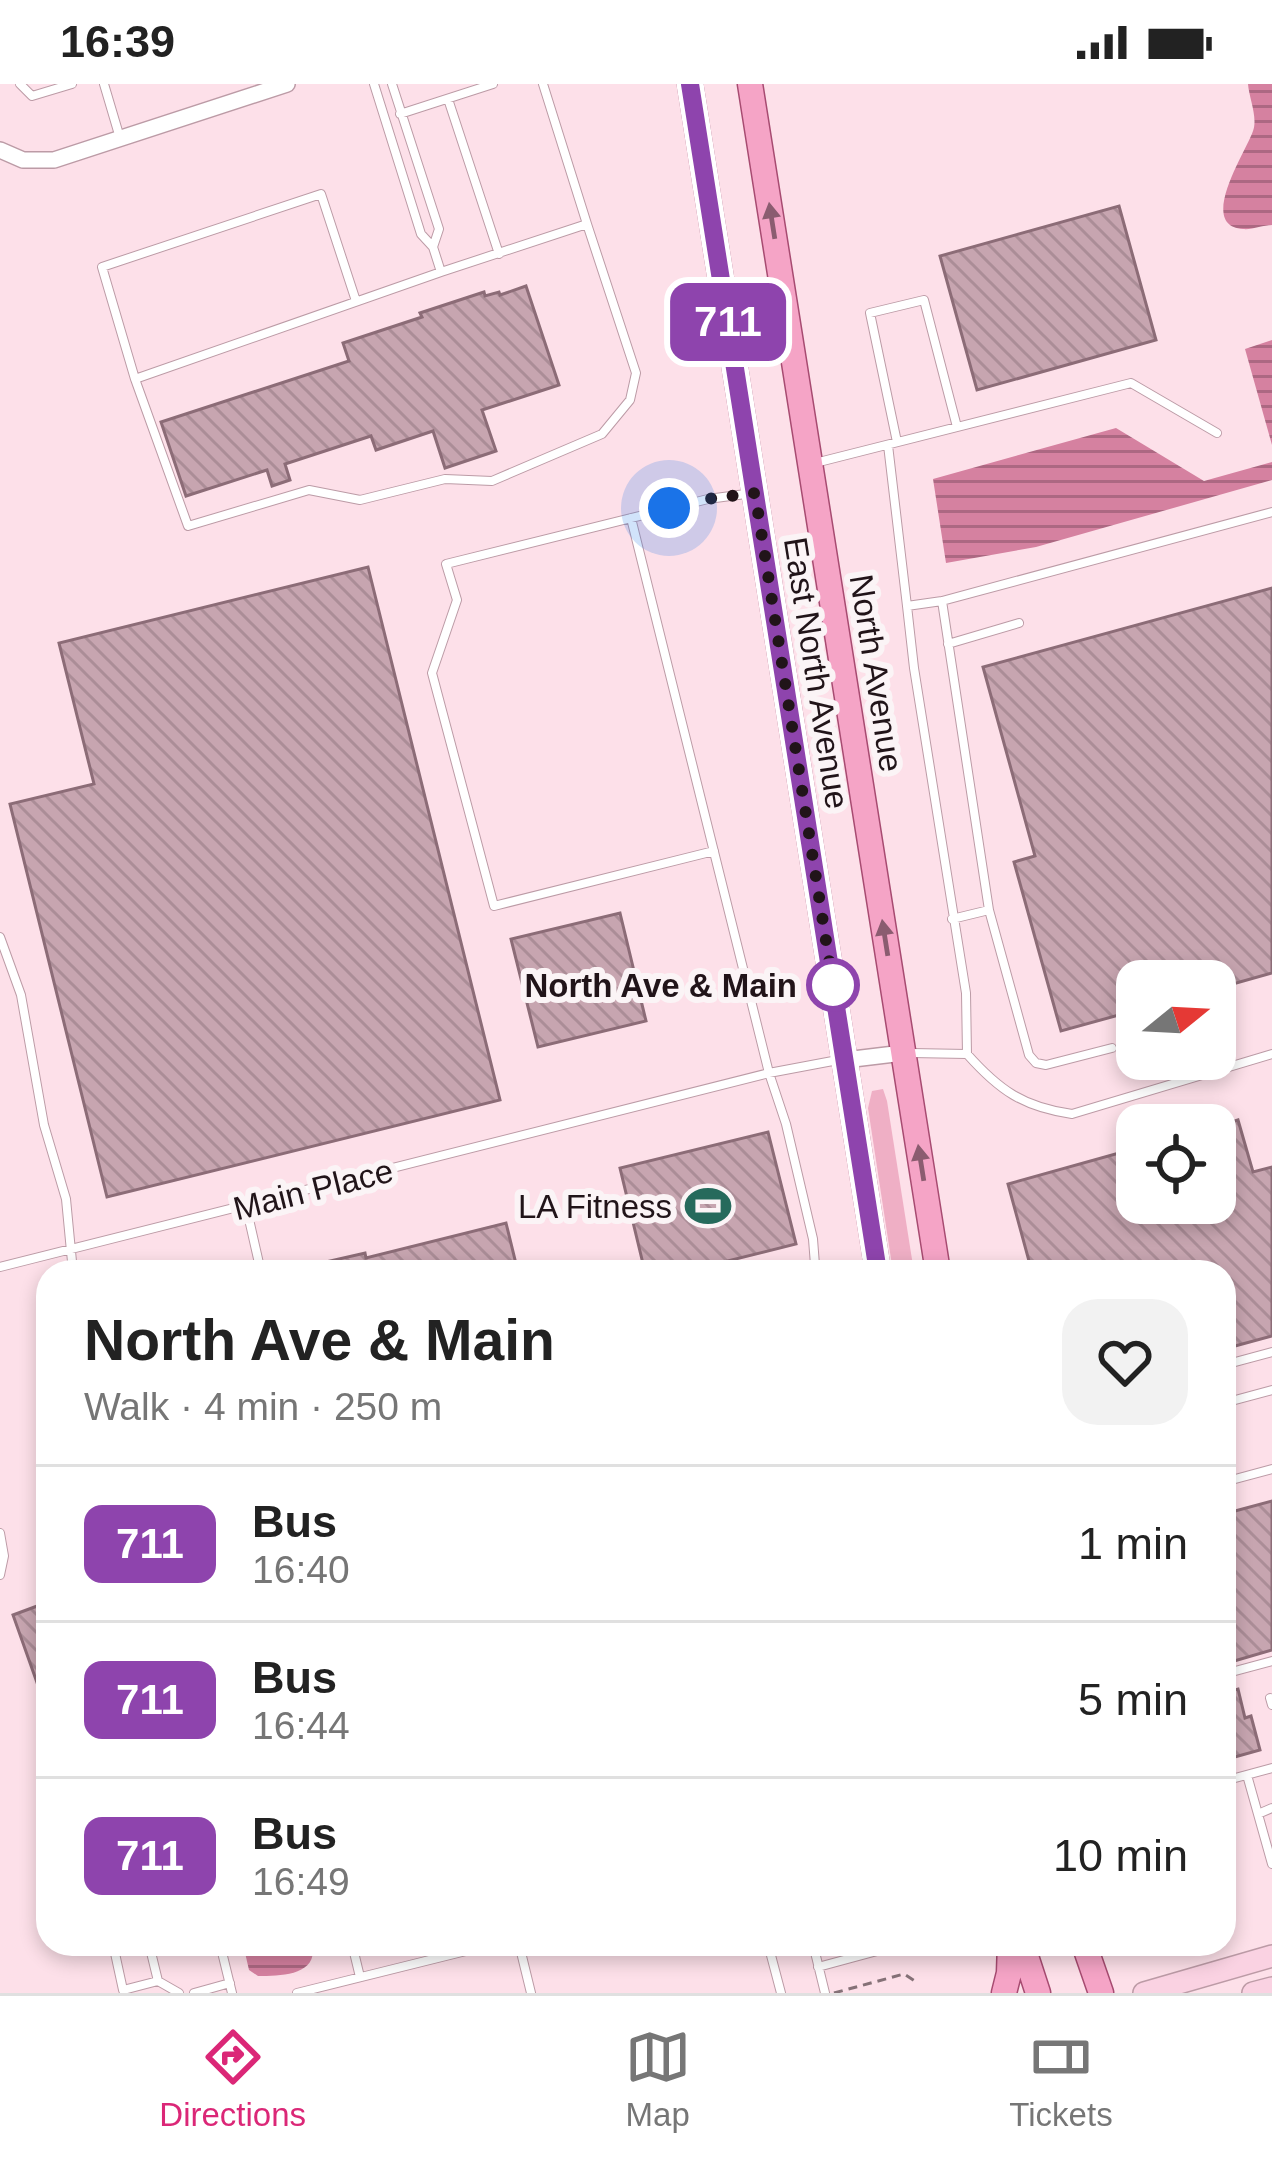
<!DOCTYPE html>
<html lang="en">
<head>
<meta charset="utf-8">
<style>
	body { margin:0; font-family:Arial,sans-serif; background:#f2f2f2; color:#222; height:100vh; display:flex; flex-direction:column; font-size:45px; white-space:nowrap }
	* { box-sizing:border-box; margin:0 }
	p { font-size:39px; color:#767676 }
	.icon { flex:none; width:66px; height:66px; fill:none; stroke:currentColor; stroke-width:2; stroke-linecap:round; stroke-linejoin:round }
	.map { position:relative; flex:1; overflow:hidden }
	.sheet { position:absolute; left:36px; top:1176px; width:1200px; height:696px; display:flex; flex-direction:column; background:#fff; border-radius:36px; box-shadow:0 6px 18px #0003 }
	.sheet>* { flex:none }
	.badge { padding:0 24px; border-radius:18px; font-size:42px; line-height:78px }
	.needle { width:78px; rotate:72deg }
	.controls { position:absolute; left:1116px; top:876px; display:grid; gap:24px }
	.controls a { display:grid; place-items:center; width:120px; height:120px; border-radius:24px; background:#fff; box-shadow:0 6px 18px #0003; font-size:60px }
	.you { position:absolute; width:60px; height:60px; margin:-30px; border:9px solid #fff; border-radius:50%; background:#1a73e8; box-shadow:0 0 0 18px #1a73e833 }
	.map>.badge { position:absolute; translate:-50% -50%; box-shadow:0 0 0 6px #fff }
	.round { display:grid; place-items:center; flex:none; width:126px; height:126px; border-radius:36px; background:#f2f2f2 }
	.headline { display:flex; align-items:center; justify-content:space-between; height:204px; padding:0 48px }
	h1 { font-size:57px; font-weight:800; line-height:90px }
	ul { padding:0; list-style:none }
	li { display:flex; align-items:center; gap:36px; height:156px; padding:0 48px; border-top:3px solid #e0e0e0 }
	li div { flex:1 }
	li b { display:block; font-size:45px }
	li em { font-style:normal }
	li .badge { min-width:132px; font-weight:700; text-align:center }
	.status { display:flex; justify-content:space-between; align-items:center; height:84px; padding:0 60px; background:#fff; direction:ltr }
	.status svg { height:33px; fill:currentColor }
	.menu { display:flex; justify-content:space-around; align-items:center; height:168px; border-top:3px solid #e0e0e0; background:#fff; font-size:33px; color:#767676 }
	.menu a { display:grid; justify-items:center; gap:6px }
	.menu .active { color:#db2777 }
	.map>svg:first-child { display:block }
	.green { fill:#efafc5 }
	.water { fill:url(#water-rules) }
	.building { fill:url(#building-back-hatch); stroke:#8c6c77; stroke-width:3 }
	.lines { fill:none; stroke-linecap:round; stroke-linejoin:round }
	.lane-casing { stroke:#bc9ba6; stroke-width:10 }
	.street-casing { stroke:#bc9ba6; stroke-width:18 }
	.secondary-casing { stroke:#bc9ba6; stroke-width:24 }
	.primary-casing { stroke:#a74b71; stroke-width:27 }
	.path { stroke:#857177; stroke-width:3; stroke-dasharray:9 6; stroke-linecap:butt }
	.lane { stroke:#fff; stroke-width:8 }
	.street { stroke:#fff; stroke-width:15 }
	.secondary { stroke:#fad2e2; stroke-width:21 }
	.primary { stroke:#f5a4c6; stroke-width:24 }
	.oneway { fill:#8b5c70 }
	.line-casing { stroke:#fff; stroke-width:27 }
	.line { stroke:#8e44ad; stroke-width:18 }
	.walk { stroke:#211419; stroke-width:12; stroke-dasharray:0 21.6 }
	.stop-dot { fill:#fff; stroke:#8e44ad; stroke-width:6 }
	.labels { text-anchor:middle; stroke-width:12; stroke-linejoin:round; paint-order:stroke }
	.street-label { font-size:33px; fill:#211419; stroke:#fbf4f6 }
	.stop-label { font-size:33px; font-weight:bold; fill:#211419; stroke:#fbf4f6; text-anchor:end }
	.poi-label { font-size:33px; fill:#211419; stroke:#fbf4f6; text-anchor:end }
</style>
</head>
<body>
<div class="status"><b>16:39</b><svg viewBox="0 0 49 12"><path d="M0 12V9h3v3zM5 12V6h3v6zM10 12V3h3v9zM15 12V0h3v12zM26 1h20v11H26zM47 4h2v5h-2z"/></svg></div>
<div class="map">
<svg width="1272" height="1909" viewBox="0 0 1272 1909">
	<defs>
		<pattern id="water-rules" width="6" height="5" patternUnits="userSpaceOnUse" patternTransform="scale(3)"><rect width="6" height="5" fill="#d581a0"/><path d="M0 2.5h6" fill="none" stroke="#ac6882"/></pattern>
		<pattern id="building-back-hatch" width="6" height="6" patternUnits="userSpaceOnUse" patternTransform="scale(3)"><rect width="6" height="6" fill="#c7a5b0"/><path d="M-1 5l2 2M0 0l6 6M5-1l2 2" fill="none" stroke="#ab8d97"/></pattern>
	</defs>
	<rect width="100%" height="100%" fill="#fde0e9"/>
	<path class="green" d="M883 1005 887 1017 914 1188H893L868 1024 872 1007Z"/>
	<path class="water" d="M1248 0H1272V141C1263 141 1252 146 1243 145 1196 142 1247 66 1253 47 1258 33 1249 14 1248 0Z
		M1272 256V361L1245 265Z
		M1116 344 1204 397 1272 378V396L1036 463 946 479 933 395Z
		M243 1860H312C319 1891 282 1892 258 1892L249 1886Z"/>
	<path class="building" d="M1119 122 1156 256 977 306 940 172Z
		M526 202 559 301 482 326 496 367 445 384 433 347 376 366 371 352 285 380 290 396 272 402 267 386 186 412 161 338 349 277 343 259 422 233 420 229 484 208 485 212 499 208 500 211Z
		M368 483 500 1016 107 1113 10 720 94 700 59 559Z
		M1272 504V889L1215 905V897H1137V926L1061 947 1014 778 1035 772 983 583Z
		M620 829 646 937 538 963 511 855Z
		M1238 1036 1253 1088 1272 1083V1252L1224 1265V1188H1032L1008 1100 1137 1064V1119H1215V1043Z
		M768 1048 796 1160 683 1188H645L620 1084Z
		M506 1139 518 1188H304V1183L365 1169 366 1174Z
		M1272 1417V1566L1224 1580V1430Z
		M48 1518V1624H46L13 1531Z
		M1238 1605 1245 1634 1251 1632 1260 1666 1224 1676V1609Z"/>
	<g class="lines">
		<g class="lane-casing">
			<path id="lane" d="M20 0 32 12 72 0
				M104 0 120 54
				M374 0 421 150 433 163 439 145 392 0
				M448 15 499 170
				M400 30 493 0
				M433 163 441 188 587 140 543 0
				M441 188 135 295 188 442 309 406 360 416 445 395 492 397 602 350 630 316 636 289 587 140
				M135 295 102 183 321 110 356 217
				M897 358 870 229 924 216 957 343
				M888 361 907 522 942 517 1272 428
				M815 379 1131 299 1217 349
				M631 434 769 989 786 1040 813 1155 815 1181 811 1188
				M942 517 989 826 1029 971 1036 979 1046 981 1112 964
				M907 522 914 584 966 909 967 970
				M948 560 1019 539
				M714 767 494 822 432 589 457 516 446 480 708 415 753 409
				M952 835 989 826
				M0 853 21 911 44 1041 66 1115 73 1188
				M911 969 967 970C999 1006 1023 1023 1072 1030L1272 970
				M246 1122 261 1188
				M0 1183 769 989 838 976
				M1224 1281 1272 1268
				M1224 1319 1272 1306
				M1224 1398 1272 1385
				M0 1449 4 1472 0 1491
				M1224 1590 1272 1577
				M1270 1614 1272 1621
				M1247 1691 1272 1780
				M1224 1697 1272 1684
				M1258 1730 1272 1724
				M113 1860 123 1906 158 1897
				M149 1860 158 1897 179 1909
				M220 1860 232 1909
				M352 1860 360 1893
				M519 1860 531 1909
				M768 1860 781 1909
				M813 1860 825 1909
				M818 1883 892 1863 891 1860
				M194 1909 230 1899
				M297 1909 494 1860"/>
		</g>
		<g class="street-casing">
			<path id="street" d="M0 66 23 76H54L287 0
				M845 976 903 969"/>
		</g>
		<g class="secondary-casing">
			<path id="secondary" d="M1144 1909 1272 1872
				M1253 1909 1272 1904"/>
		</g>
		<g class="primary-casing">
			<path id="primary" d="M690 0 878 1188
				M750 0 938 1188
				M1022 1860 1038 1909
				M1084 1860 1101 1909
				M1004 1909 1009 1889 1010 1860"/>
		</g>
		<path class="path" d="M834 1909 904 1890 918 1899"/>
		<use href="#lane" class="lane"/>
		<use href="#street" class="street"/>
		<use href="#secondary" class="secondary"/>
		<use href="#primary" class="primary"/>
	</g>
	<defs><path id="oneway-solid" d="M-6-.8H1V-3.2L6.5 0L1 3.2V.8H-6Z" transform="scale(3)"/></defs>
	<g class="oneway">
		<use href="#oneway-solid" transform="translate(772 137) rotate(-99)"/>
		<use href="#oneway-solid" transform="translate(885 854) rotate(-99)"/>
		<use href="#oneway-solid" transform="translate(921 1079) rotate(-99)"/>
	</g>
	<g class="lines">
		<g class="line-casing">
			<path id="line" d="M690 0 878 1188"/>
		</g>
		<use href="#line" class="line"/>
		<path class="walk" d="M669 424 708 415 755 409 833 901"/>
	</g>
	<defs>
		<g id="stadium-bare" transform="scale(3.6)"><path d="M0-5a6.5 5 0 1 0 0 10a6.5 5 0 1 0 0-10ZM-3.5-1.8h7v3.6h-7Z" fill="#266a5c" stroke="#fbf4f6" stroke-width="2.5" paint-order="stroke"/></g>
	</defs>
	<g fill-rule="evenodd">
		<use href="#stadium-bare" x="708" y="1122"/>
	</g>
	<circle class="stop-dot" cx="833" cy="901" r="24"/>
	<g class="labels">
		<g class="street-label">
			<text transform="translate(817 589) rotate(81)" y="12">East North Avenue</text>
			<text transform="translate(877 589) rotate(81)" y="12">North Avenue</text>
			<text transform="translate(313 1105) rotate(-14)" y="12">Main Place</text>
		</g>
		<g class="stop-label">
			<text x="797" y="913">North Ave &amp; Main</text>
		</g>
		<g class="poi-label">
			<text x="672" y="1134">LA Fitness</text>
		</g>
	</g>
</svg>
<div class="controls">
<a><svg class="needle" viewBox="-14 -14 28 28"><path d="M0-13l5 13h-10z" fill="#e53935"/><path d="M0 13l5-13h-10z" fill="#767676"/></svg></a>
<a><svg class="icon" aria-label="locate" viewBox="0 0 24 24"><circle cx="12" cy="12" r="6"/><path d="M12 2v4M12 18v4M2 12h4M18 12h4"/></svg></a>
</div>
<div class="you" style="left:669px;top:424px"></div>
<b class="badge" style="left:728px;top:238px;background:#8e44ad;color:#fff">711</b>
<section class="sheet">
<div class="headline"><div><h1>North Ave &amp; Main</h1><p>Walk · 4 min · 250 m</p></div><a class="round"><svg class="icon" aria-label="heart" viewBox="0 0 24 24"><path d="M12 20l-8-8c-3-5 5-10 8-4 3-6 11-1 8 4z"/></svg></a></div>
<ul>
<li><span class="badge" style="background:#8e44ad;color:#fff">711</span><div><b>Bus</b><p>16:40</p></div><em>1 min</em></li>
<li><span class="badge" style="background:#8e44ad;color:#fff">711</span><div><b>Bus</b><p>16:44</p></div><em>5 min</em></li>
<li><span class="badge" style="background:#8e44ad;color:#fff">711</span><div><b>Bus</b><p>16:49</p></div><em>10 min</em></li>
</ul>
</section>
</div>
<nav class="menu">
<a class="active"><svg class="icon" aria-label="directions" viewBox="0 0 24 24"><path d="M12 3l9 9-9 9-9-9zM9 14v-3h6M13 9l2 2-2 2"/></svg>Directions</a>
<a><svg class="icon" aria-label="map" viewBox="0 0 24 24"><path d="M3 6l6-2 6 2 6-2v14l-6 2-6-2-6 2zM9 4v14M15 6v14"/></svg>Map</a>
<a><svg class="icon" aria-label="tickets" viewBox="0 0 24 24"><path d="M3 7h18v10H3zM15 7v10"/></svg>Tickets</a>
</nav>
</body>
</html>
